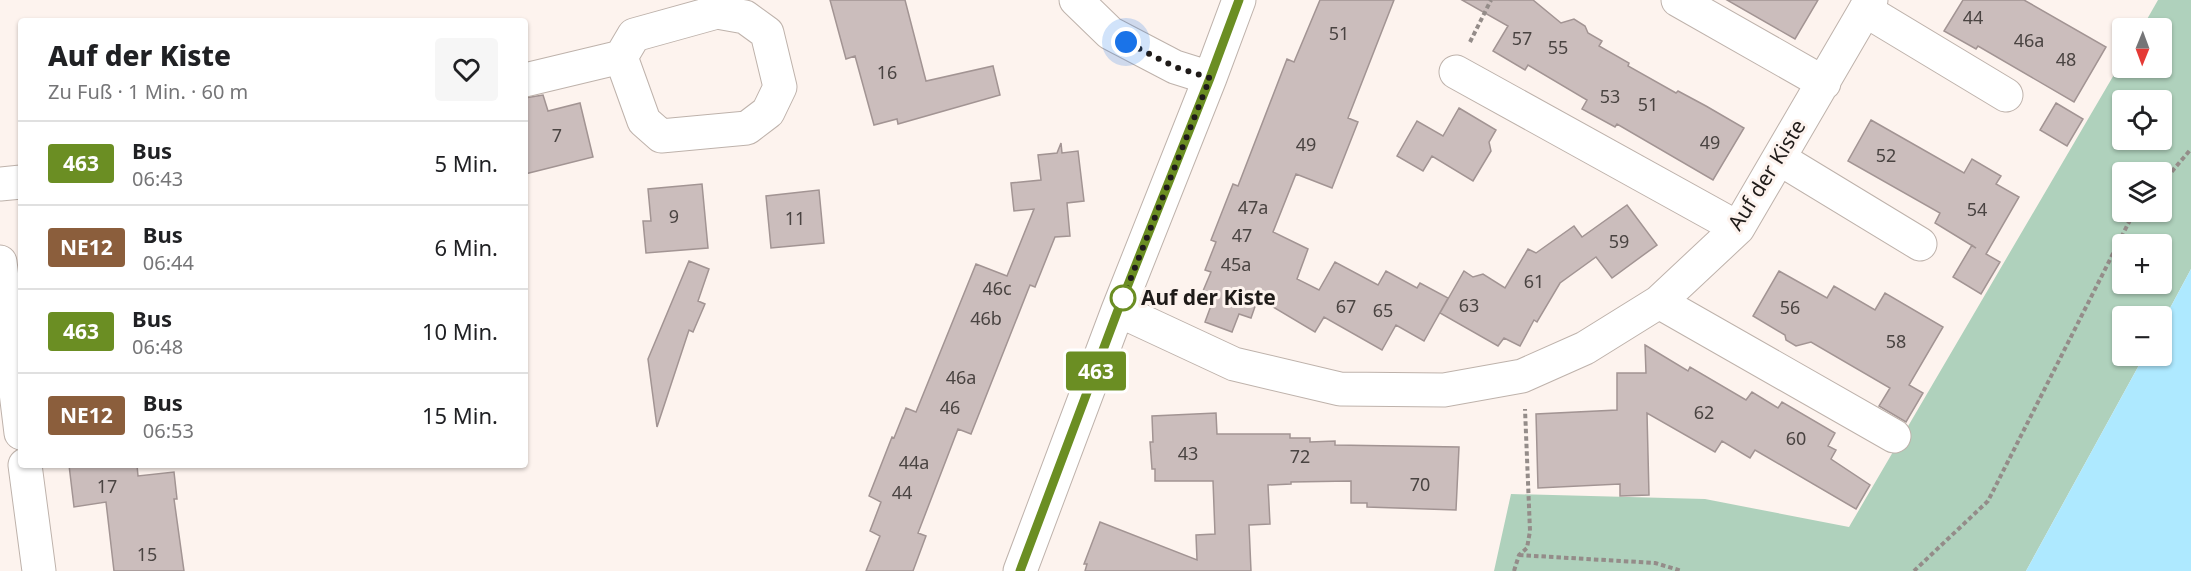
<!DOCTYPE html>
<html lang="de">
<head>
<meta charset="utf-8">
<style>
	body { margin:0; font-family:"Noto Sans",sans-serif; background:#f6f6f6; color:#202124; height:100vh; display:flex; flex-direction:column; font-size:22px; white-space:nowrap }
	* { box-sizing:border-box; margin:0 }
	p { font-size:20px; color:#757577 }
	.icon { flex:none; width:33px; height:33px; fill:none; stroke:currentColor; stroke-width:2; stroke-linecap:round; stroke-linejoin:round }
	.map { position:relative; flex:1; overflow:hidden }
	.details { position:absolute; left:18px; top:18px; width:510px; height:450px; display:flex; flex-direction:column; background:#fff; border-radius:6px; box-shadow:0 2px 4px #0004 }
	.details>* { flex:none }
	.badge { padding:0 12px; border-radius:4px; font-size:21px; line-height:39px }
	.needle { width:39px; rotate:181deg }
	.controls { position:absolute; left:2112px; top:18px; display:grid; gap:12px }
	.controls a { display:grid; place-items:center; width:60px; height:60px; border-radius:6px; background:#fff; box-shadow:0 2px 4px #0004; font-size:30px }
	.you { position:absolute; width:30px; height:30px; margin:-15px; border:4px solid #fff; border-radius:50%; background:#1a73e8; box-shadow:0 0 0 9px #1a73e833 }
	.map>.badge { position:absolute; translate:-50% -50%; box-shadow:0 0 0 3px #fff }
	.round { display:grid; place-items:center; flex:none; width:63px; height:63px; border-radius:6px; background:#f6f6f6 }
	.overview { display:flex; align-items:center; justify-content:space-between; height:102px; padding:0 30px }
	h1 { font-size:28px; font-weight:800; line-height:45px }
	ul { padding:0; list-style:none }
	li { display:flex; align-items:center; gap:18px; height:84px; padding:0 30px; border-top:2px solid #e0e0e0 }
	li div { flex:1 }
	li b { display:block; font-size:22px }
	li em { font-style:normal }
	li .badge { min-width:66px; font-weight:700; text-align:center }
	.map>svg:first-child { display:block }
	.green { fill:#afd1bc; fill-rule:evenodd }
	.water { fill:#aee9ff }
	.building { fill:#cbbdbc; stroke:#a29493; stroke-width:1.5 }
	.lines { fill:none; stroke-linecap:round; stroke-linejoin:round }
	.minor-casing { stroke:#beb2ab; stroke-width:35 }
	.path { stroke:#948c89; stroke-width:4; stroke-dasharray:4.5 3; stroke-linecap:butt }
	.minor { stroke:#fff; stroke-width:33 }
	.line-casing { stroke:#fff; stroke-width:14 }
	.line { stroke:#6b8e23; stroke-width:9 }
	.walk { stroke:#1f1b19; stroke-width:6; stroke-dasharray:0 10.8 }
	.stop-dot { fill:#fff; stroke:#6b8e23; stroke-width:3 }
	.labels { text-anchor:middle; stroke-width:6; stroke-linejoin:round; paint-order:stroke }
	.number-label { font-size:18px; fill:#4a4442 }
	.street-label { font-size:21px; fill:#1f1b19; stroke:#fdf3ee }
	.stop-label { font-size:21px; font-weight:bold; fill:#1f1b19; stroke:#fdf3ee; text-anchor:start }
</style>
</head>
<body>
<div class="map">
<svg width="2191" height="571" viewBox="0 0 2191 571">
	<rect width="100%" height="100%" fill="#fdf3ee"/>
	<path class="green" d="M2158 0H2191V269L2162 323V316H2122V356H2144L2026 571H1494L1511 494 1705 499 1849 527 2122 61V68H2162V28H2142ZM2122 100H2162V140H2122ZM2122 172H2162V212H2122ZM2122 244H2162V284H2122Z"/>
	<path class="water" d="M2191 269V571H2026L2144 356H2162V323Z"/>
	<path class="building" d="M830 0H905L926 81 993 66 1000 95 898 124 897 119 874 125 855 56 846 59Z
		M1320 0H1394L1348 118 1358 122 1332 188 1296 174 1273 232 1308 249 1297 279 1319 290 1335 262 1378 285 1386 271 1417 288 1420 283 1448 298 1424 341 1396 325 1382 350 1324 317 1315 332 1258 298 1251 318 1239 314 1232 332 1205 322 1212 303 1200 298 1211 272 1205 270 1216 242 1211 240 1233 184 1238 186 1287 59 1294 62Z
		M1462 0H1533L1561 23 1574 19 1585 26 1588 33 1602 41 1599 46 1629 63 1628 66 1676 93 1678 91 1706 106 1744 128 1713 180 1617 124 1615 127 1582 109 1587 100 1528 65 1525 70 1493 51 1508 26Z
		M1727 0H1818L1795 39Z
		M1963 0H2024L2106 47 2074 102 1978 46 1976 49 1944 31Z
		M543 95 548 111 580 103 593 157 525 174V98Z
		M2056 103 2083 119 2067 146 2040 130Z
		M1459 108 1496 130 1489 142 1491 151 1473 181 1432 156 1423 171 1397 156 1417 121 1443 136Z
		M1871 120 1964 173 1972 159 2001 176 1996 184 2019 197 1986 254 2000 262 1981 294 1953 277 1972 245 1976 248 1935 223 1940 213 1848 161Z
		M1061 143 1062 153 1078 151 1084 201 1067 203 1070 236 1055 237 1035 287 1030 285 971 434 958 429 918 533 926 536 913 571H866L880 536 870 531 881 502 869 496 892 437 894 438 906 408 916 412 976 264 1007 276 1034 209 1014 211 1011 183 1041 180 1038 155 1057 153Z
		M702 184 708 248 646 253 643 221H651L648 189Z
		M819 190 824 243 771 248 766 196Z
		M1627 205 1657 245 1612 278 1596 257 1560 283 1537 322 1534 320 1520 346 1504 338 1498 346 1440 313 1464 271 1473 277 1483 274 1505 288 1528 249 1536 253 1574 226 1582 237Z
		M689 261 709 269 698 301 705 304 693 332 689 330 657 427 648 359Z
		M1779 271 1827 298 1834 286 1875 310 1885 293 1943 327 1909 385 1923 393 1906 422 1879 406 1890 388 1811 342 1796 346 1786 340 1785 335 1753 316Z
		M1645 345 1688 371 1690 367 1746 400 1752 392 1778 408 1782 402 1835 433 1828 446 1836 450 1831 459 1870 485 1856 509 1755 450 1750 458 1722 441 1715 452 1647 413 1649 495 1620 496V484L1538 488 1536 414 1617 410V373H1646Z
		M1216 413 1217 434H1290V438H1310V442L1335 441V445L1459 447 1456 510 1367 507V503H1351V481L1291 482V484L1268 485 1270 524 1249 525 1251 571H1085L1087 564H1084L1100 522 1197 560 1196 535 1215 534 1213 481H1155V469H1152L1150 442H1153L1152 416Z
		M69 465H137L138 476 174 472 177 499H174L184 571H114L106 502 74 507Z"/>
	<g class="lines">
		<g class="minor-casing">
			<path id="minor" d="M1076 0 1110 33 1175 67 1210 78
				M1678 0 1824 83
				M1865 10 2006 95
				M1456 72 1738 228
				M525 80 621 57 634 35 717 12 745 17 767 33 780 87 768 112 747 128 661 136 644 121 621 57
				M1780 159 1920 244
				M0 184 21 182
				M0 262 21 433
				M1659 302 1894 436
				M1118 310 1234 364 1340 389 1444 390 1522 376 1585 348 1659 302 1738 228 1871 0
				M25 465 39 571
				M1020 571 1118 310 1210 78 1239 0"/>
		</g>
		<path class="path" d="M1470 42 1491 0
			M2162 183 2191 149
			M1519 555 1655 563 1682 571
			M1514 571 1519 555 1527 548 1530 531 1525 409
			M1914 571 1988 501 2131 218 2137 212"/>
		<use href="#minor" class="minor"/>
	</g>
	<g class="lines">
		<g class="line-casing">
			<path id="line" d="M1020 571 1118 310 1210 78 1239 0"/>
		</g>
		<use href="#line" class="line"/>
		<path class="walk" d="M1123 298 1210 78 1175 67 1126 42"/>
	</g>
	<circle class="stop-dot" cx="1123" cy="298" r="12"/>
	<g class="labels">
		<g class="number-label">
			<text x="1973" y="24">44</text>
			<text x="1339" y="40">51</text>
			<text x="1522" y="45">57</text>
			<text x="2029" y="47">46a</text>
			<text x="1558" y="54">55</text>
			<text x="2066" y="66">48</text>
			<text x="887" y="79">16</text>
			<text x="1610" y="103">53</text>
			<text x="1648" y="111">51</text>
			<text x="557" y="142">7</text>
			<text x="1710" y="149">49</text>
			<text x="1306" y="151">49</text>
			<text x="1886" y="162">52</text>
			<text x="1253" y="214">47a</text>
			<text x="1977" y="216">54</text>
			<text x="674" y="223">9</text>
			<text x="795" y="225">11</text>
			<text x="1242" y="242">47</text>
			<text x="1619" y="248">59</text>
			<text x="1236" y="271">45a</text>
			<text x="1534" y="288">61</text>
			<text x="997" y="295">46c</text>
			<text x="1469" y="312">63</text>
			<text x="1346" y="313">67</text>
			<text x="1790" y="314">56</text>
			<text x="1383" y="317">65</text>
			<text x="986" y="325">46b</text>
			<text x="1896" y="348">58</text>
			<text x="961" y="384">46a</text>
			<text x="950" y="414">46</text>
			<text x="1704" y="419">62</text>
			<text x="1796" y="445">60</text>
			<text x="1188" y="460">43</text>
			<text x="1300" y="463">72</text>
			<text x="914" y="469">44a</text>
			<text x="1420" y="491">70</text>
			<text x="107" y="493">17</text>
			<text x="902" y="499">44</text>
			<text x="147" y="561">15</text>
		</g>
		<g class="street-label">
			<text transform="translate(1767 175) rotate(-58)" y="7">Auf der Kiste</text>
		</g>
		<g class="stop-label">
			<text x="1141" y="305">Auf der Kiste</text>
		</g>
	</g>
</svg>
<div class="controls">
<a><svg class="needle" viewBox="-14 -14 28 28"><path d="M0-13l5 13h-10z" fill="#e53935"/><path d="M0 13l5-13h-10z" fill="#757577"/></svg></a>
<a><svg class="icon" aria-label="locate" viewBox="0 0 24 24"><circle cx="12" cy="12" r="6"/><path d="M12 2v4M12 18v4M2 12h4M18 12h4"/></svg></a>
<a><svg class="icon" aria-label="layers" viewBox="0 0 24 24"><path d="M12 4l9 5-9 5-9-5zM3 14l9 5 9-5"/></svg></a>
<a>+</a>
<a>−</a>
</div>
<div class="you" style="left:1126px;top:42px"></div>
<b class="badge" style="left:1096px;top:371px;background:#6b8e23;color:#fff">463</b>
<section class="details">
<div class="overview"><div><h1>Auf der Kiste</h1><p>Zu Fuß · 1 Min. · 60 m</p></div><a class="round"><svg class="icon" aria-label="heart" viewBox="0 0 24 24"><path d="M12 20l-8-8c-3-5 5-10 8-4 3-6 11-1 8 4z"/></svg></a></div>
<ul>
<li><span class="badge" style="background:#6b8e23;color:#fff">463</span><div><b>Bus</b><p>06:43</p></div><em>5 Min.</em></li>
<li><span class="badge" style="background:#8b5e3c;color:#fff">NE12</span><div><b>Bus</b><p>06:44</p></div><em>6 Min.</em></li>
<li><span class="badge" style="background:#6b8e23;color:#fff">463</span><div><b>Bus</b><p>06:48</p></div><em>10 Min.</em></li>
<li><span class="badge" style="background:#8b5e3c;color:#fff">NE12</span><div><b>Bus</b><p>06:53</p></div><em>15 Min.</em></li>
</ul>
</section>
</div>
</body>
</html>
